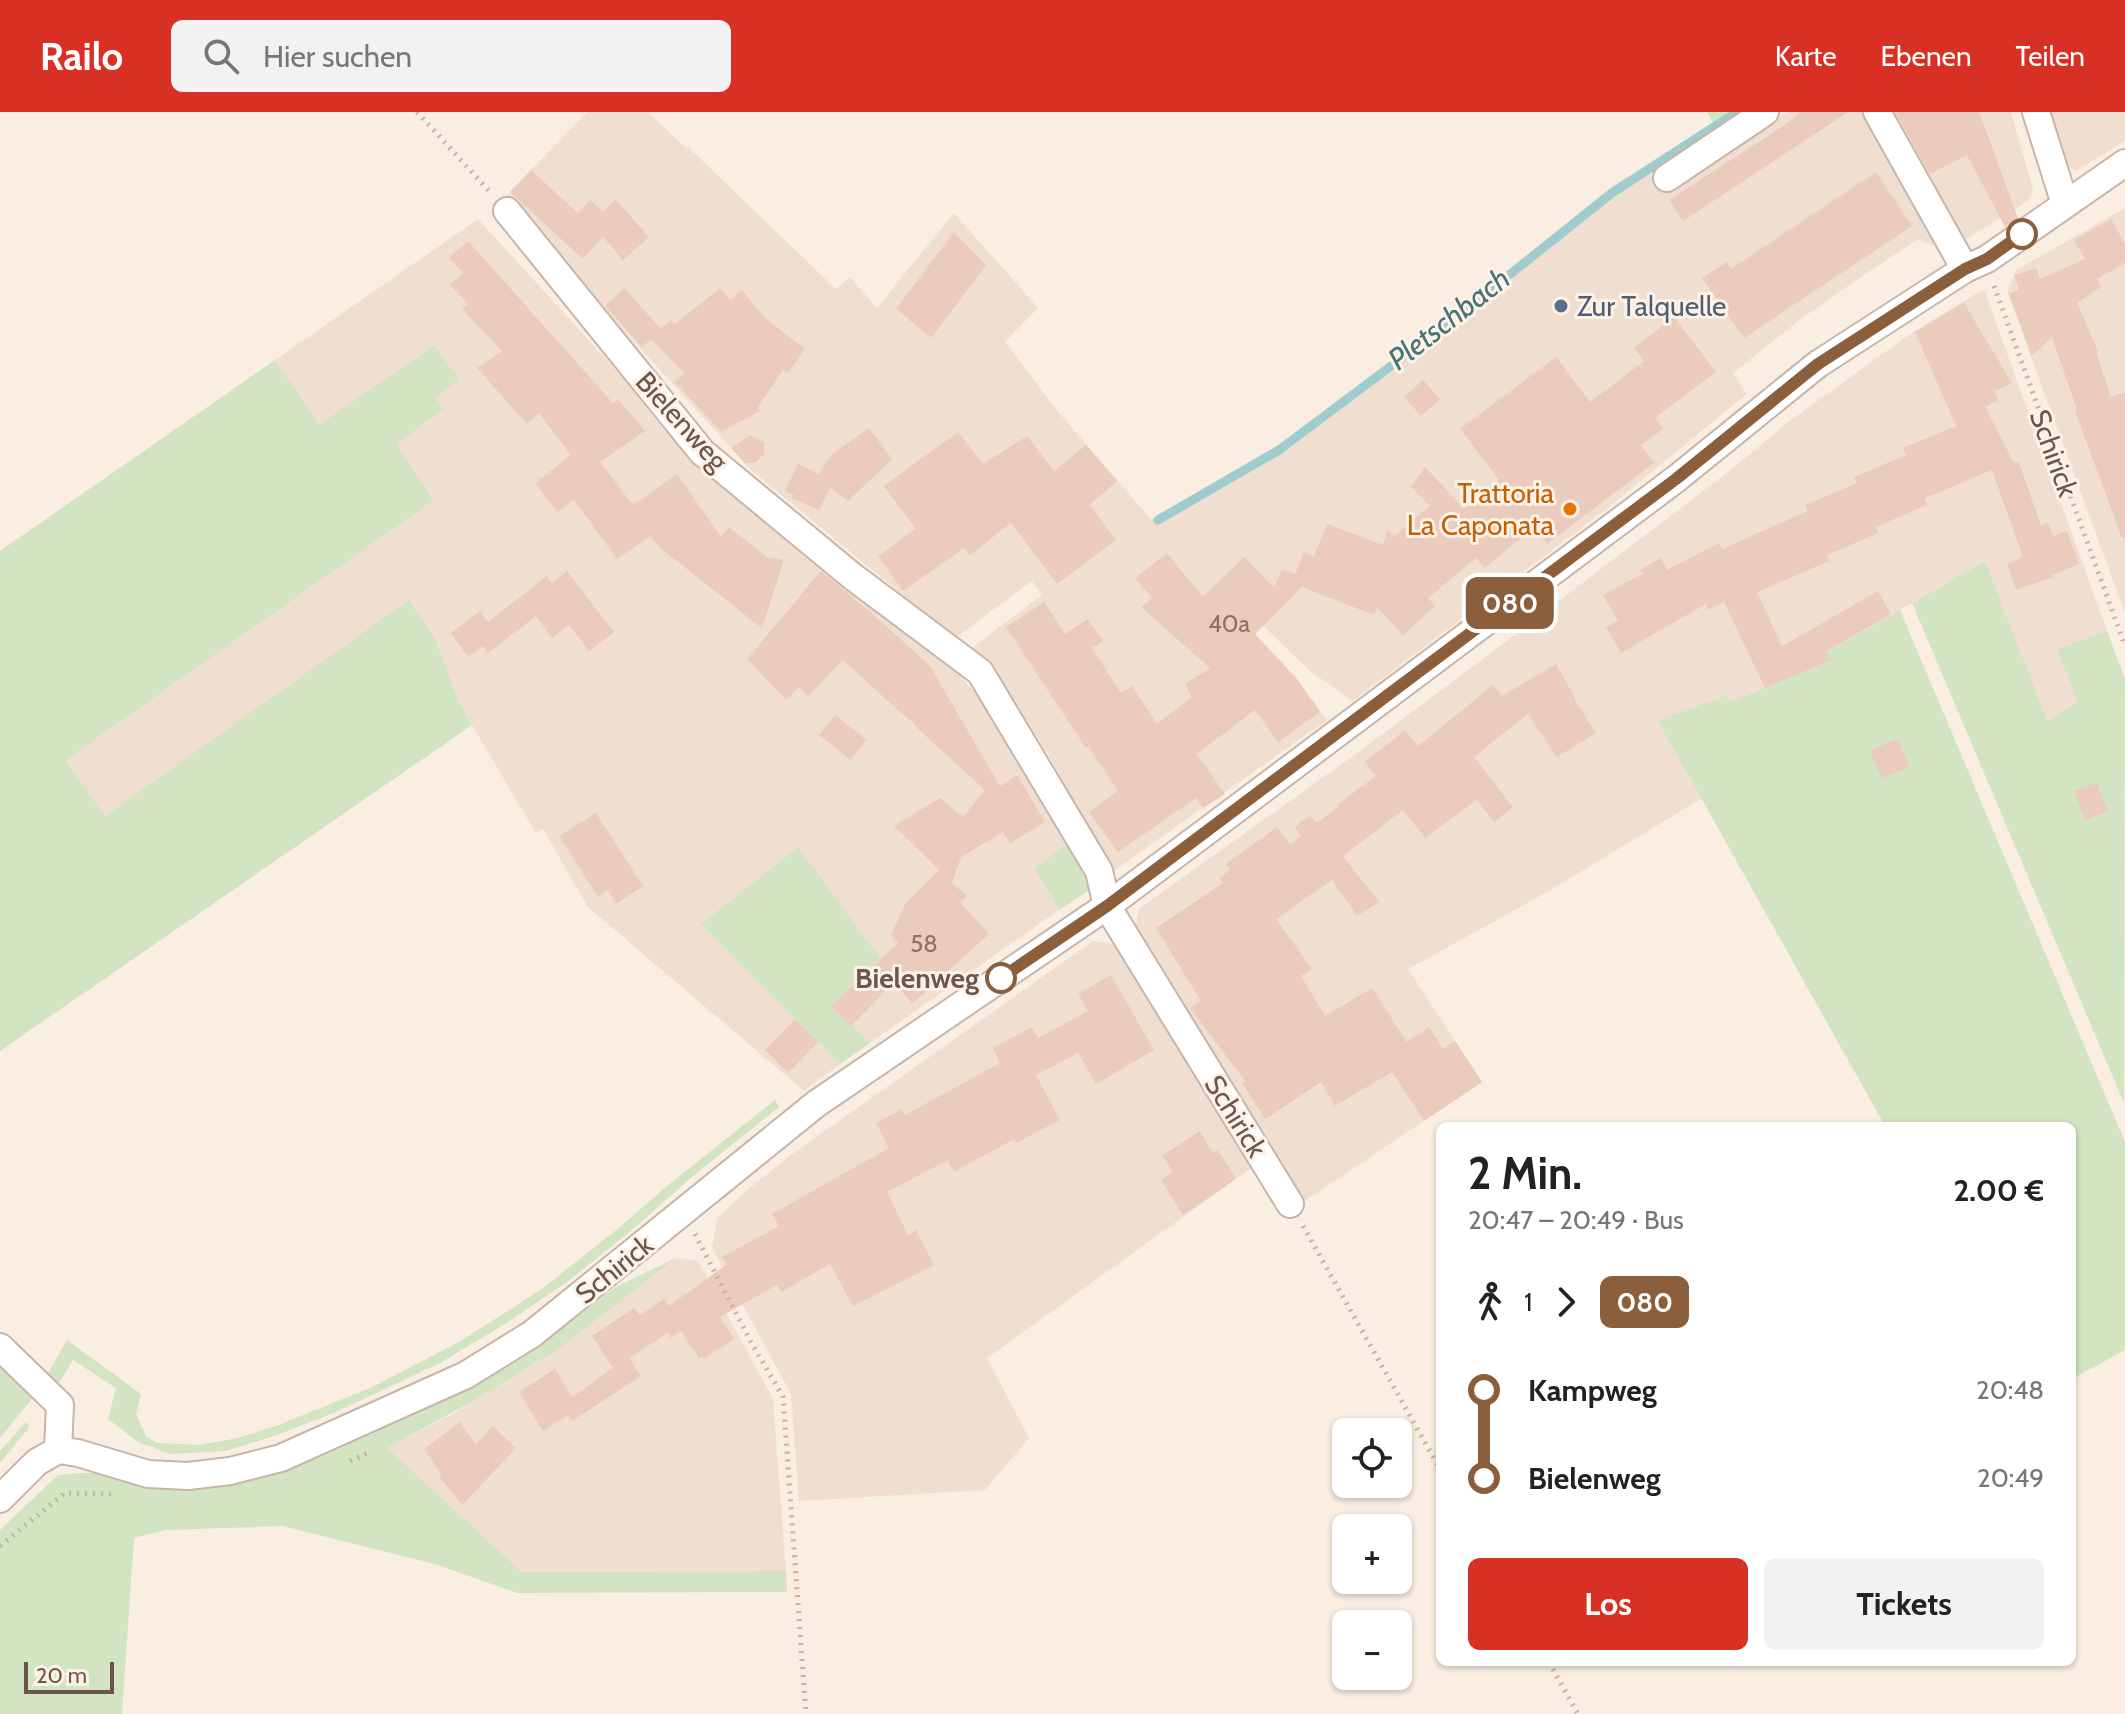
<!DOCTYPE html>
<html lang="de">
<head>
<meta charset="utf-8">
<style>
	body { margin:0; font-family:Cabin,sans-serif; background:#f2f2f2; color:#222; height:100vh; display:flex; flex-direction:column; font-size:30px; white-space:nowrap }
	* { box-sizing:border-box; margin:0 }
	p { font-size:26px; color:#767676 }
	.icon { flex:none; width:44px; height:44px; fill:none; stroke:currentColor; stroke-width:2; stroke-linecap:round; stroke-linejoin:round }
	.map { position:relative; flex:1; overflow:hidden }
	.drawer { position:absolute; left:1436px; top:1010px; width:640px; height:544px; display:flex; flex-direction:column; background:#fff; border-radius:12px; box-shadow:0 2px 6px #0004 }
	.drawer>* { flex:none }
	.badge { padding:0 16px; border-radius:12px; font-size:28px; line-height:52px }
	.tools { position:absolute; left:1332px; top:1306px; display:grid; gap:16px }
	.tools a { display:grid; place-items:center; width:80px; height:80px; border-radius:12px; background:#fff; box-shadow:0 2px 6px #0004; font-size:40px }
	.scale { position:absolute; left:24px; bottom:20px; width:90px; box-sizing:border-box; padding-left:8px; border:4px solid #6d554b; border-top:0; font-size:22px; line-height:28px; white-space:nowrap; color:#6d554b; -webkit-text-stroke:6px #fdf2e7; paint-order:stroke }
	.map>.badge { position:absolute; translate:-50% -50%; box-shadow:0 0 0 4px #fff }
	.legs { display:flex; align-items:center; gap:12px; height:88px; padding:0 32px; font-size:26px }
	.legs p { margin-inline-start:auto }
	.overview { display:flex; align-items:center; justify-content:space-between; height:136px; padding:0 32px }
	h1 { font-size:44px; font-weight:800; line-height:60px }
	.primary-button { display:flex; gap:16px; margin-top:auto; padding:16px 32px }
	.primary-button a { flex:1; height:92px; border-radius:12px; background:#d93025; color:#fff; font-size:32px; font-weight:800; line-height:92px; text-align:center }
	.primary-button a+a { background:#f2f2f2; color:#222 }
	ul { padding:0 32px; list-style:none }
	li { display:flex; align-items:center; gap:28px; height:88px; font-size:30px }
	li i { display:grid; place-items:center; width:12px; height:100%; margin:0 10px; background:currentColor }
	li i::after { content:''; width:20px; height:20px; margin:-10px; border:6px solid; border-radius:50%; background:#fff }
	li p { margin-inline-start:auto }
	li:first-child i { background:linear-gradient(#0000 50%,currentColor 0) }
	li:last-child i { background:linear-gradient(currentColor 50%,#0000 0) }
	header { display:flex; align-items:center; gap:48px; box-sizing:border-box; height:112px; padding:0 40px; background:#d93025; color:#fff }
	header strong { font-size:38px }
	nav { display:flex; gap:44px; margin-inline-start:auto; font-size:28px }
	.search { width:560px; height:72px; background:#f2f2f2; display:flex; align-items:center; gap:20px; box-sizing:border-box; padding:0 28px; border-radius:12px; color:#767676; font-size:30px }
	.map>svg:first-child { display:block }
	.residential { fill:#f0dfd1 }
	.green { fill:#d2e4c2 }
	.lines { fill:none; stroke-linecap:round; stroke-linejoin:round }
	.stream { stroke:#a0ccd0; stroke-width:9 }
	.building { fill:#ebcbbc }
	.street-casing { stroke:#c8b5aa; stroke-width:30 }
	.path { stroke:#cfafa0; stroke-width:5; stroke-dasharray:2 6; stroke-linecap:butt }
	.street { stroke:#fff; stroke-width:26 }
	.line-1-casing { stroke:#fff; stroke-width:18 }
	.line-1 { stroke:#8b5e3c; stroke-width:12 }
	.stop-1-dot { fill:#fff; stroke:#8b5e3c; stroke-width:4 }
	.service-dot { fill:#5c6f8a; stroke:#fdf2e7; stroke-width:3 }
	.food-dot { fill:#e8710a; stroke:#fdf2e7; stroke-width:3 }
	.labels { text-anchor:middle; stroke-width:6; stroke-linejoin:round; paint-order:stroke }
	.number-label { font-size:24px; fill:#8c7267 }
	.service-label { font-size:28px; fill:#4e5e75; stroke:#fdf2e7; text-anchor:start }
	.street-label { font-size:28px; fill:#6d554b; stroke:#fdf2e7 }
	.food-label { font-size:28px; fill:#c56008; stroke:#fdf2e7; text-anchor:end }
	.stop-label { font-size:28px; font-weight:bold; fill:#6d554b; stroke:#fdf2e7; text-anchor:end }
	.water-label { font-size:30px; font-style:italic; fill:#457378; stroke:#fdf2e7 }
</style>
</head>
<body>
<header>
<strong>Railo</strong>
<div class="search"><svg class="icon" aria-label="search" viewBox="0 0 24 24"><circle cx="10" cy="10" r="6"/><path d="M15 15l6 6"/></svg>Hier suchen</div>
<nav><a>Karte</a><a>Ebenen</a><a>Teilen</a></nav>
</header>
<div class="map">
<svg width="2125" height="1602" viewBox="0 0 2125 1602">
	<rect width="100%" height="100%" fill="#f9eee1"/>
	<path class="residential" d="M587 0H648L686 36 688 35 836 177 850 165 877 196 954 101 1038 196 1005 230 1060 302 1157 414 1282 341 1615 84 1650 61 1665 82 1788 0H1869L1947 140 1919 127 1871 158 1798 209 1733 261 1747 282 1609 395 1353 589 1311 560 1228 480 1219 485 1297 567 1327 608 1112 760 1049 644 1004 574 970 537 1042 483 1032 469 955 526 752 359 599 191 506 84Z
		M1888 0H2011L2033 78 2029 88 1962 130Z
		M2047 0H2125V29L2076 59 2065 52Z
		M2125 96V501L2007 179 2016 158Z
		M478 107 617 259 660 313 692 349 734 385 954 557 983 590 1032 666 1068 732 1034 756 1059 798 870 931 831 894 701 812 840 952 804 979 588 795 543 717 536 721 472 613 460 592 435 526 410 489 105 704 66 648 434 388 395 332 444 299 435 285 434 233 320 312 275 248Z
		M1984 177 2107 519 2057 537 2079 590 2046 608 1985 449 1794 559 1796 563 1731 590 1728 583 1659 610 1702 686 1549 779 1408 857 1482 970 1303 1090 1134 818 1140 796 1346 649 1483 547 1737 353 1788 310 1913 220Z
		M1093 829 1116 832 1254 1054 987 1246 1029 1326 985 1378 799 1389 791 1282 712 1136 717 1106 745 1080 788 1045Z
		M676 1146 698 1149 773 1287 786 1459 522 1460 386 1336 451 1303 559 1237Z"/>
	<path class="green" d="M1707 0H1744L1615 84 1282 341 1157 414 1151 408 1277 335 1457 200 1610 76 1713 11Z
		M434 233 459 268 435 285 444 298 396 332 434 388 66 648 105 704 409 488 435 526 460 592 472 613 0 939V439L275 248 320 312Z
		M1985 449 2047 608 2078 590 2057 537 2107 519 2125 567 2124 991 1912 491Z
		M1900 498 2125 1030V1238L2072 1267V1014H1885L1658 609 1727 583 1731 590 1795 563 1794 559Z
		M1068 732 1092 776 1059 798 1034 756Z
		M798 735 880 846 831 894 870 931 840 952 701 812Z
		M775 988 779 995 692 1065 626 1123 567 1170 505 1212 440 1251 336 1300 277 1323 226 1339 170 1342 138 1330 108 1307 116 1276 73 1248 58 1273 46 1265 67 1228 141 1282 136 1302 146 1324 157 1331 199 1333 238 1326 276 1314 370 1276 459 1230 542 1177 620 1115 667 1074Z
		M676 1146 559 1237 472 1290 387 1336 522 1460 786 1459 787 1480 517 1481 438 1453 282 1414 166 1418 134 1426 122 1602H0V1418L58 1363 77 1361H93L166 1377 200 1376 228 1372 282 1360 323 1344 446 1288 555 1221 616 1175Z
		M0 1251 34 1284 0 1326Z
		M25 1311 29 1312 28 1317 0 1351V1339Z"/>
	<g class="lines">
		<path class="stream" d="M1158 408 1279 338 1459 203 1612 81 1737 0"/>
	</g>
	<path class="building" d="M1802 0H1848L1683 109 1669 88 1771 22Z
		M1895 0H1979L2018 106 2005 115 1967 43 1930 62Z
		M531 58 578 101 590 88 603 100 615 87 649 125 623 148 603 125 583 147 510 80Z
		M1876 60 1912 114 1744 226 1702 166 1727 150 1731 157Z
		M2111 107 2125 132V151L2097 167 2101 175 2077 191 2098 239 2096 240 2111 285 2125 280V426H2122L2075 299 2077 298 2052 225 2032 244 2009 182 2019 178 2014 163 2036 156 2040 167 2085 147 2074 128Z
		M954 120 986 153 931 226 896 197Z
		M468 129 613 291 618 287 645 319 600 350 633 393 677 362 721 425 729 415 767 445 784 448 762 516 660 436 651 424 617 447 574 388 557 400 535 371 571 343 539 301 527 312 477 256 502 239 462 197 468 192 450 173 463 161 449 146Z
		M624 176 661 217 671 208 675 212 720 176 730 188 742 178 764 205 805 237 788 261 783 258 758 295 760 299 721 320 675 270 684 261 651 227 642 235 605 194Z
		M1964 191 2012 271 1995 279 1998 288 1985 295 2014 351 2019 350 2041 414 2048 411 2053 424 2067 419 2079 452 2052 463 2053 465 2016 478 2007 452 2023 445 1992 358 1925 386 1927 393 1876 415 1878 421 1827 443 1829 449 1757 480 1782 534 1878 479 1891 502 1826 540 1831 548 1765 576 1724 490 1708 498 1706 492 1621 541 1606 515 1618 509 1603 483 1642 462 1640 458 1661 446 1667 458 1719 431 1722 437 1808 399 1805 393 1857 371 1854 365 1906 343 1903 336 1956 314 1915 220Z
		M1674 205 1716 260 1655 306 1663 317 1641 333 1654 351 1547 432 1534 415 1485 456 1476 446 1428 486 1435 494 1403 523 1377 495 1374 503 1302 475 1255 522 1297 567 1320 600 1278 630 1255 598 1197 642 1225 682 1203 696 1196 686 1118 740 1089 700 1118 679 1088 634 1086 636 1006 515 1044 490 1065 522 1088 507 1103 529 1092 536 1121 581 1132 574 1157 612 1192 585 1185 572 1210 556 1141 495 1152 486 1135 466 1167 441 1203 485 1244 445 1274 476 1282 457 1295 462 1304 440 1314 444 1327 412 1383 433 1388 418 1394 424 1430 394 1411 375 1425 355 1464 397 1499 368 1460 317 1556 245 1590 290 1644 249 1634 236Z
		M1423 268 1440 287 1421 304 1404 285Z
		M869 316 892 347 848 389 830 376 819 398 792 386 794 383 785 379 798 352 819 362 832 342Z
		M958 320 983 352 1027 324 1054 359 1086 333 1117 369 1090 393 1116 428 1057 472 1011 411 970 443 964 436 903 479 878 444 916 417 884 374Z
		M750 323 764 330V342L755 351H745L731 336Z
		M567 459 614 520 589 539 569 513 552 526 536 504 488 541 483 534 468 545 451 521 480 499 488 510 547 464 552 471Z
		M821 459 874 503 930 554 1000 674 1017 663 1045 710 1010 731 1003 720 961 745 952 771 967 784 960 790 989 822 912 892 894 870 851 914 831 894 898 831 891 823 905 792 939 758 894 714 940 686 963 705 985 678 917 616 912 608 910 609 843 548 808 584 799 575 786 588 747 547Z
		M1556 552 1575 586 1574 587 1596 621 1557 645 1528 602 1474 645 1513 695 1494 710 1477 688 1425 726 1403 698 1343 744 1379 790 1357 804 1332 768 1276 807 1312 857 1301 864 1325 904 1372 876 1407 930 1429 915 1443 937 1455 929 1482 970 1424 1009 1392 960 1335 994 1321 970 1265 1007 1242 971 1245 969 1190 896 1201 889 1156 816 1223 771 1219 766 1230 758 1226 752 1277 715 1290 733 1301 724 1295 715 1310 703 1317 711 1339 694 1337 693 1376 664 1365 650 1405 618 1418 634 1493 573 1502 584Z
		M835 603 866 628 851 648 819 623Z
		M1898 627 1909 655 1881 666 1870 638Z
		M2097 671 2108 700 2085 708 2074 679Z
		M596 701 643 774 616 792 608 778 598 785 559 724Z
		M1111 863 1154 938 1096 972 1078 941 1036 963 1060 1008 1016 1031 1014 1027 954 1060 948 1048 887 1080 908 1123 916 1118 934 1153 853 1194 830 1152 781 1180 777 1173 720 1205 734 1227 703 1247 702 1245 699 1246 681 1219 671 1226 668 1221 629 1246 641 1264 572 1309 568 1303 543 1319 519 1280 555 1257 572 1285 613 1256 592 1224 634 1196 640 1203 664 1187 669 1194 727 1152 722 1145 779 1114 772 1102 889 1036 876 1011 902 997 905 1003 1000 951 993 936 1032 915 1038 926 1088 899 1078 882Z
		M795 907 818 930 788 961 765 938Z
		M1200 1019 1213 1041 1218 1038 1236 1067 1183 1103 1161 1068 1173 1060 1162 1044Z
		M460 1310 476 1332 493 1314 516 1336 462 1393 439 1364 441 1362 424 1337Z"/>
	<g class="lines">
		<g class="street-casing">
			<path id="street" d="M1877 0 1965 157
				M2036 0 2065 92
				M1667 66 1765 0
				M507 99 702 340 852 464 980 560 1099 759 1107 794 1290 1092
				M0 1235 60 1293 58 1338
				M0 1387 37 1350 58 1338 78 1341 148 1362 188 1364 230 1359 281 1346 466 1263 532 1222 816 992 1107 794 1676 367 1818 252 1965 157 1987 147 2125 51"/>
		</g>
		<path class="path" d="M417 0 489 79
			M1994 174 2125 534
			M1303 1114 1440 1357
			M695 1122 751 1230 783 1285 806 1602
			M350 1349 370 1340
			M0 1434 65 1381 111 1382
			M1549 1550 1578 1602"/>
		<use href="#street" class="street"/>
	</g>
	<g class="lines">
		<g class="line-1-casing">
			<path id="line-1" d="M1001 866 1107 794 1577 441 1676 367 1818 252 1965 157 1987 147 2022 122"/>
		</g>
		<use href="#line-1" class="line-1"/>
	</g>
	<g class="stop-1-dot">
		<circle cx="2022" cy="122" r="14"/>
		<circle cx="1001" cy="866" r="14"/>
	</g>
	<circle class="service-dot" cx="1561" cy="194" r="8"/>
	<circle class="food-dot" cx="1570" cy="397" r="8"/>
	<g class="labels">
		<g class="number-label">
			<text x="1229" y="520">40a</text>
			<text x="924" y="840">58</text>
		</g>
		<g class="service-label">
			<text x="1577" y="204">Zur Talquelle</text>
		</g>
		<g class="street-label">
			<text transform="translate(682 309) rotate(48)" y="10">Bielenweg</text>
			<text transform="translate(2054 341) rotate(70)" y="10">Schirick</text>
			<text transform="translate(1236 1004) rotate(58)" y="10">Schirick</text>
			<text transform="translate(614 1157) rotate(-39)" y="10">Schirick</text>
		</g>
		<g class="food-label">
			<text x="1554" y="391">Trattoria<tspan x="1554" dy="32">La Caponata</tspan></text>
		</g>
		<g class="stop-label">
			<text x="979" y="876">Bielenweg</text>
		</g>
		<g class="water-label">
			<text transform="translate(1449 207) rotate(-38)" y="10">Pletschbach</text>
		</g>
	</g>
</svg>
<div class="tools">
<a><svg class="icon" aria-label="locate" viewBox="0 0 24 24"><circle cx="12" cy="12" r="6"/><path d="M12 2v4M12 18v4M2 12h4M18 12h4"/></svg></a>
<a>+</a>
<a>−</a>
</div>
<div class="scale">20 m</div>
<b class="badge" style="left:1510px;top:491px;background:#8b5e3c;color:#fff">080</b>
<section class="drawer">
<div class="overview"><div><h1>2 Min.</h1><p>20:47 – 20:49 · Bus</p></div><b>2.00 €</b></div>
<div class="legs"><svg class="icon" aria-label="walk" viewBox="0 0 24 24"><circle cx="13" cy="4" r="2"/><path d="M13 8l-2 6 4 7M11 14l-3 7M7 12l3-4h3l4 4"/></svg>1<svg class="icon" aria-label="forward" viewBox="0 0 24 24"><path d="M9 5l7 7-7 7"/></svg><b class="badge" style="background:#8b5e3c;color:#fff">080</b></div>
<ul>
<li><i style="color:#8b5e3c"></i><b>Kampweg</b><p>20:48</p></li>
<li><i style="color:#8b5e3c"></i><b>Bielenweg</b><p>20:49</p></li>
</ul>
<div class="primary-button"><a>Los</a><a>Tickets</a></div>
</section>
</div>
</body>
</html>
